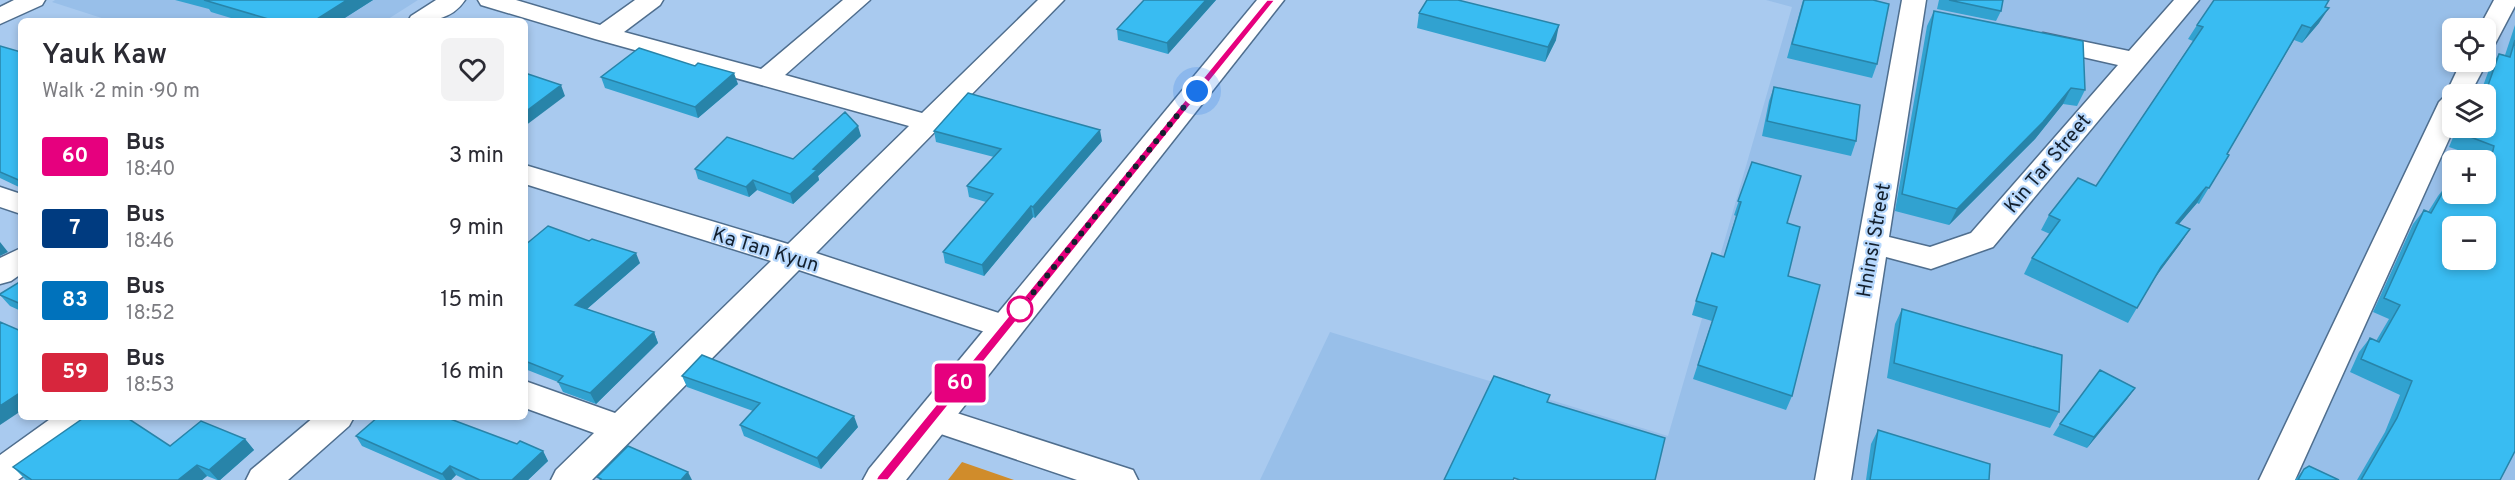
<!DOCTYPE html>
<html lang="en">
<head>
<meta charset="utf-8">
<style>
	body { margin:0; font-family:Overpass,sans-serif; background:#f2f2f3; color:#2b2b33; height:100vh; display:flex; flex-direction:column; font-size:22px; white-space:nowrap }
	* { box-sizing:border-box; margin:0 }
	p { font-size:20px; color:#7c7c81 }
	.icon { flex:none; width:33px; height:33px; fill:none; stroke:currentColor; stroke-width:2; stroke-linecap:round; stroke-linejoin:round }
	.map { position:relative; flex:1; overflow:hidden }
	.sheet { position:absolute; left:18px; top:18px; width:510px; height:402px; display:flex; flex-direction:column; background:#fff; border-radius:9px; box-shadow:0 3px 9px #0003 }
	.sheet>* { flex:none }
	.badge { padding:0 12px; border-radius:4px; font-size:21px; line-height:39px }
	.tools { position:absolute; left:2442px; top:18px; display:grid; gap:12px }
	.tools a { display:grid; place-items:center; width:54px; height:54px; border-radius:9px; background:#fff; box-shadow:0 3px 9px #0003; font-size:30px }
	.you { position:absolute; width:30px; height:30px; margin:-15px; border:4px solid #fff; border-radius:50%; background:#1a73e8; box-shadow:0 0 0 9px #1a73e833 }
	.map>.badge { position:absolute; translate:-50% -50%; box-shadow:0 0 0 3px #fff }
	.round { display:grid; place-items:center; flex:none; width:63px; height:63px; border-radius:9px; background:#f2f2f3 }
	.head { display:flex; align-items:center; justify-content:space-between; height:102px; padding:0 24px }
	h1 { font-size:28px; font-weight:600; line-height:45px }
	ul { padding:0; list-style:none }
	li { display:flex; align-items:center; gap:18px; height:72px; padding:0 24px }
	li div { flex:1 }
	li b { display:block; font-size:22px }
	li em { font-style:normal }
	li .badge { min-width:66px; font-weight:700; text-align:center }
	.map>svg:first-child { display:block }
	.built { fill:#98bfe9; fill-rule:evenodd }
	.green { fill:#d08c2b }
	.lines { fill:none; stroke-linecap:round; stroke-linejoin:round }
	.minor-casing { stroke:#4f6e8e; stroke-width:3 }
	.secondary-casing { stroke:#4f6e8e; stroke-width:3 }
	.minor { fill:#fff; fill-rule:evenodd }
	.secondary { fill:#fff; fill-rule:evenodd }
	.wall { fill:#31a2d0 }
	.shaded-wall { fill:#2884a9 }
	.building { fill:#39bcf2; stroke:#2884a9; stroke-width:1.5; fill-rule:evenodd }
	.line { fill:#e6007e; stroke:#fff; stroke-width:1.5 }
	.walk { stroke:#14202e; stroke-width:6; stroke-dasharray:0 10.8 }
	.stop-dot { fill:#fff; stroke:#e6007e; stroke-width:3 }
	.labels { text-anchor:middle; stroke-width:4.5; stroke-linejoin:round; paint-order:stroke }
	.street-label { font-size:20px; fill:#14202e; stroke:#b6d7fc }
</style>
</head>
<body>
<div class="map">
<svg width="2515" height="480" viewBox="0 0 2515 480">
	<rect width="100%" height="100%" fill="#a9caef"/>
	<path class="built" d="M55 0H418L385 21H111L52 2Z
		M1766 0H2515V480H1260L1330 332 1668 436 1792 7ZM2452 28H2486V62H2452ZM2452 94H2486V128H2452ZM2452 160H2486V194H2452ZM2452 226H2486V260H2452Z"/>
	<path class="green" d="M962 462 1014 480H948Z"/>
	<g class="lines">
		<g class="minor-casing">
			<path id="minor" d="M14 0H45L42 5 0 24V7Z
				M436 0H465C451 21 430 21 408 21L411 16Z
				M478 0H516L600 25 635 0H663L660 5 624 32 761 69 843 0H870L785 75 922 113 1038 0H1064L816 253 1017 319 1022 327 1017 335 1006 339 799 270 592 480H551L556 470 594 433 525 408V381L615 413 771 261 525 184V165L788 244 909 126 595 39 481 5Z
				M1902 0H1926L1889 237 1930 247 1971 233 2118 65 2034 46 2030 41 2034 36 2043 33 2129 51 2174 0H2199L1993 247 1931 269 1886 257 1851 480H1815Z
				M2494 0H2515V6L2495 44 2486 47V28H2479Z
				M2486 60 2487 62 2470 94H2452L2454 128 2295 480H2259L2439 102 2445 96 2461 62Z
				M0 187 21 194V214L0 207Z
				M21 248V274L11 281 0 284V258Z
				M932 405 1133 470 1138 480H1077L920 427 915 418 920 409Z
				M53 417H95L90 426 18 480H0V455Z
				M314 417H354L349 426 288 480H246L251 470Z"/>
		</g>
		<g class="secondary-casing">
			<path id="secondary" d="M1257 0H1284L906 480H863L869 469Z"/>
		</g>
		<use href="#minor" class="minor"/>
		<use href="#secondary" class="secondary"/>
	</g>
	<path class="wall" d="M175 0H373L340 21H241L211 12 209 9Z
		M1144 0H1216L1168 54 1118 40 1117 29Z
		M1803 0H1873L1877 64 1872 78 1787 58Z
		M1939 0H2003L2001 11 1996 21 1937 9Z
		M2325 7 2319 23 2302 43 2294 40 2227 154 2229 155 2199 204 2197 203 2179 224 2190 229 2180 244 2154 279 2128 323 2024 274 2032 258 2050 234 2041 230 2049 215 2096 186 2193 41 2188 39 2197 25Z
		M1934 11 2085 90 2077 106 2063 104 2035 139 1949 225 1895 211 1927 26Z
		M1419 13 1556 40 1545 62 1417 28Z
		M2515 25V451L2500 480H2357L2385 432 2400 395 2350 372 2359 352 2370 338 2376 341 2389 319 2373 312 2413 224 2424 210 2428 212 2438 196 2448 183 2452 194H2486V160H2483L2484 159 2449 147 2457 128H2486V94H2480L2490 67 2499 54 2505 55Z
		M0 46 21 52V188L0 178Z
		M601 77 738 84 698 118 605 88Z
		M1774 87 1856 141 1851 156 1762 136 1769 101Z
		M934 131 1102 141 1035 218 1033 217 984 276 945 263 943 252 986 202 969 197 967 186 994 157 936 142Z
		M861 136 818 176 819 180 793 204 757 190 749 197 698 179 695 169 793 159Z
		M1752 162 1787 223 1792 396 1786 410 1693 379 1712 321 1692 315 1696 301 1724 257 1736 216 1734 215Z
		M589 241 640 263 587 309 654 332 658 343 596 404 563 392 558 382 525 369V245Z
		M21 281V311L10 306 0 295Z
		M1902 309 2059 412 2050 428 1887 378 1895 324Z
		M682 376 858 427 821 469 744 436 740 425 753 411 687 387Z
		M2135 388 2127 399 2087 448 2053 435 2060 424Z
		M1878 430 1989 480H1866L1871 444Z
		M356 436 517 444 543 451 548 461 528 480H466L456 475 451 480H440L362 446Z
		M245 439 254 450 220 480H217L207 476 202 480H26L13 467 170 446Z
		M2304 469 2339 480H2295Z"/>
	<path class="shaded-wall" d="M347 0H373L340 21H314Z
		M1206 0H1216L1168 54 1167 43Z
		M2329 8 2319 23 2302 43 2311 28Z
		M1559 25 1556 40 1545 62 1548 47Z
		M734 73 738 84 698 118 695 107Z
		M561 85 565 96 525 126V112Z
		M2071 88 2063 104 2035 139 1949 225 1957 209Z
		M858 126 861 136 818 176 819 180 793 204 790 194 813 169Z
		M1100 130 1102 141 1035 218 1033 207Z
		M753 180 757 190 749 197 746 187Z
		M2206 187 2197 203 2167 238 2176 223Z
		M1031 206 1033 217 984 276 982 265Z
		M2190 229 2180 244 2151 283 2161 267Z
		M0 242 8 252 0 256Z
		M636 253 640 263 580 315 575 305Z
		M654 332 658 343 596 404 590 393Z
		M2135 388 2127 399 2087 448 2094 437Z
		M21 392V411L0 425V406Z
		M854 416 858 427 821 469 817 458Z
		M245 439 254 450 220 480H218L209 470Z
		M543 451 548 461 528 480H512Z
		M197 465 207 476 202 480H178Z
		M450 466 456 475 451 480H446L442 474Z
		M688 472 692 480H681Z"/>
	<path class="building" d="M204 0H347L314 21H275Z
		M1144 0H1206L1167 43 1117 29Z
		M1427 0H1458L1559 25 1548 47 1419 13Z
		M1804 0H1873L1889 4 1877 64 1792 44Z
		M1949 0H2003L2001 11Z
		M2214 0H2329L2325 7 2329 8 2311 28 2302 25 2227 154 2229 155 2209 188 2206 187 2176 223 2190 229 2161 267 2137 308 2032 258 2060 220 2049 215 2078 178 2096 186 2203 27 2197 25Z
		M1934 11 2083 41 2085 90 2071 88 2043 122 1957 209 1902 194Z
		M2515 40V451L2500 480H2361L2397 418 2412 381 2361 359 2370 338 2379 342 2400 305 2384 298 2424 210 2431 213 2448 183 2452 184V194H2478L2482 195 2483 194H2486V181L2494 146 2460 133 2462 128H2486L2485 94 2499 54 2510 57ZM2452 226H2486V260H2452Z
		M0 46 21 52V181L0 172Z
		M639 48 695 66 698 63 734 73 695 107 601 77Z
		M525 73 561 85 525 112Z
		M1774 87 1860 105 1856 141 1767 121Z
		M968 93 1100 130 1033 207 1031 206 982 265 943 252 993 194 967 186 1001 149 934 131Z
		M845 112 858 126 813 169 817 170 790 194 753 180 746 187 695 169 727 137 793 159Z
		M1752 162 1801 176 1787 223 1800 227 1788 276 1820 285 1792 396 1698 365 1717 307 1696 301 1712 253 1724 257 1741 202 1738 201Z
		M548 226 589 241 592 239 636 253 575 305 654 332 590 393 558 382 563 376 525 361V245Z
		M21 281V304L0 295V294Z
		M1902 309 2062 355 2059 412 1894 363Z
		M0 322 21 331V392L0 406Z
		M702 355 854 416 817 458 740 425 760 403 682 376Z
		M2100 370 2135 388 2094 437 2060 424Z
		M1494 376 1550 395 1547 402 1665 438 1655 480H1520L1514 478 1513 480H1444Z
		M85 417H126L170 446 201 421 245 439 209 470 197 465 178 480H32L13 467Z
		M378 417H445L517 444 520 441 543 451 512 480H480L450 466 442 474 356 436Z
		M1878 430 1990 464 1989 480H1870Z
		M628 446 688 472 681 480H600L601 479 597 477Z
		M2309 466 2339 480H2298L2304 469Z"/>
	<path class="line" d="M1267 0H1275L888 480H876L878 476Z"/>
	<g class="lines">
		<path class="walk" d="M1020 309 1197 91"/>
	</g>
	<circle class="stop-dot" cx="1020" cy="309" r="12"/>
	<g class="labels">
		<g class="street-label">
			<text transform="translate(2047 163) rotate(-50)" y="7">Kin Tar Street</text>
			<text transform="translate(1873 240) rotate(-80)" y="7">Hninsi Street</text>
			<text transform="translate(766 249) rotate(17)" y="7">Ka Tan Kyun</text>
		</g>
	</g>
</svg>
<div class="tools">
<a><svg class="icon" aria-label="locate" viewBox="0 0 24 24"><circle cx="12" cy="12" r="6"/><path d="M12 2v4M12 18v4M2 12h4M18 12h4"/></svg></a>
<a><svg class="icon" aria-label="layers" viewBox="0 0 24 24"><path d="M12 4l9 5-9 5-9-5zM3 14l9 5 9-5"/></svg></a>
<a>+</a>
<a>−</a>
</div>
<div class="you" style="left:1197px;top:91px"></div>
<b class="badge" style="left:960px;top:383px;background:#e6007e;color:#fff">60</b>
<section class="sheet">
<div class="head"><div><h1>Yauk Kaw</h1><p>Walk · 2 min · 90 m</p></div><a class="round"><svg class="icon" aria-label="heart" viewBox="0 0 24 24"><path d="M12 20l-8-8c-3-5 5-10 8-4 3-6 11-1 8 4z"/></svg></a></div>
<ul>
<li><span class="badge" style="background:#e6007e;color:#fff">60</span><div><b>Bus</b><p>18:40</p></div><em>3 min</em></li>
<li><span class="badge" style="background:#003b80;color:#fff">7</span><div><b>Bus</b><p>18:46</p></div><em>9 min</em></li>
<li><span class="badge" style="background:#0072bc;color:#fff">83</span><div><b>Bus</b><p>18:52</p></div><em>15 min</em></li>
<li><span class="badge" style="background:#d7263d;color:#fff">59</span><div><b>Bus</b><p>18:53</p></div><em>16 min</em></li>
</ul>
</section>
</div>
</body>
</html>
